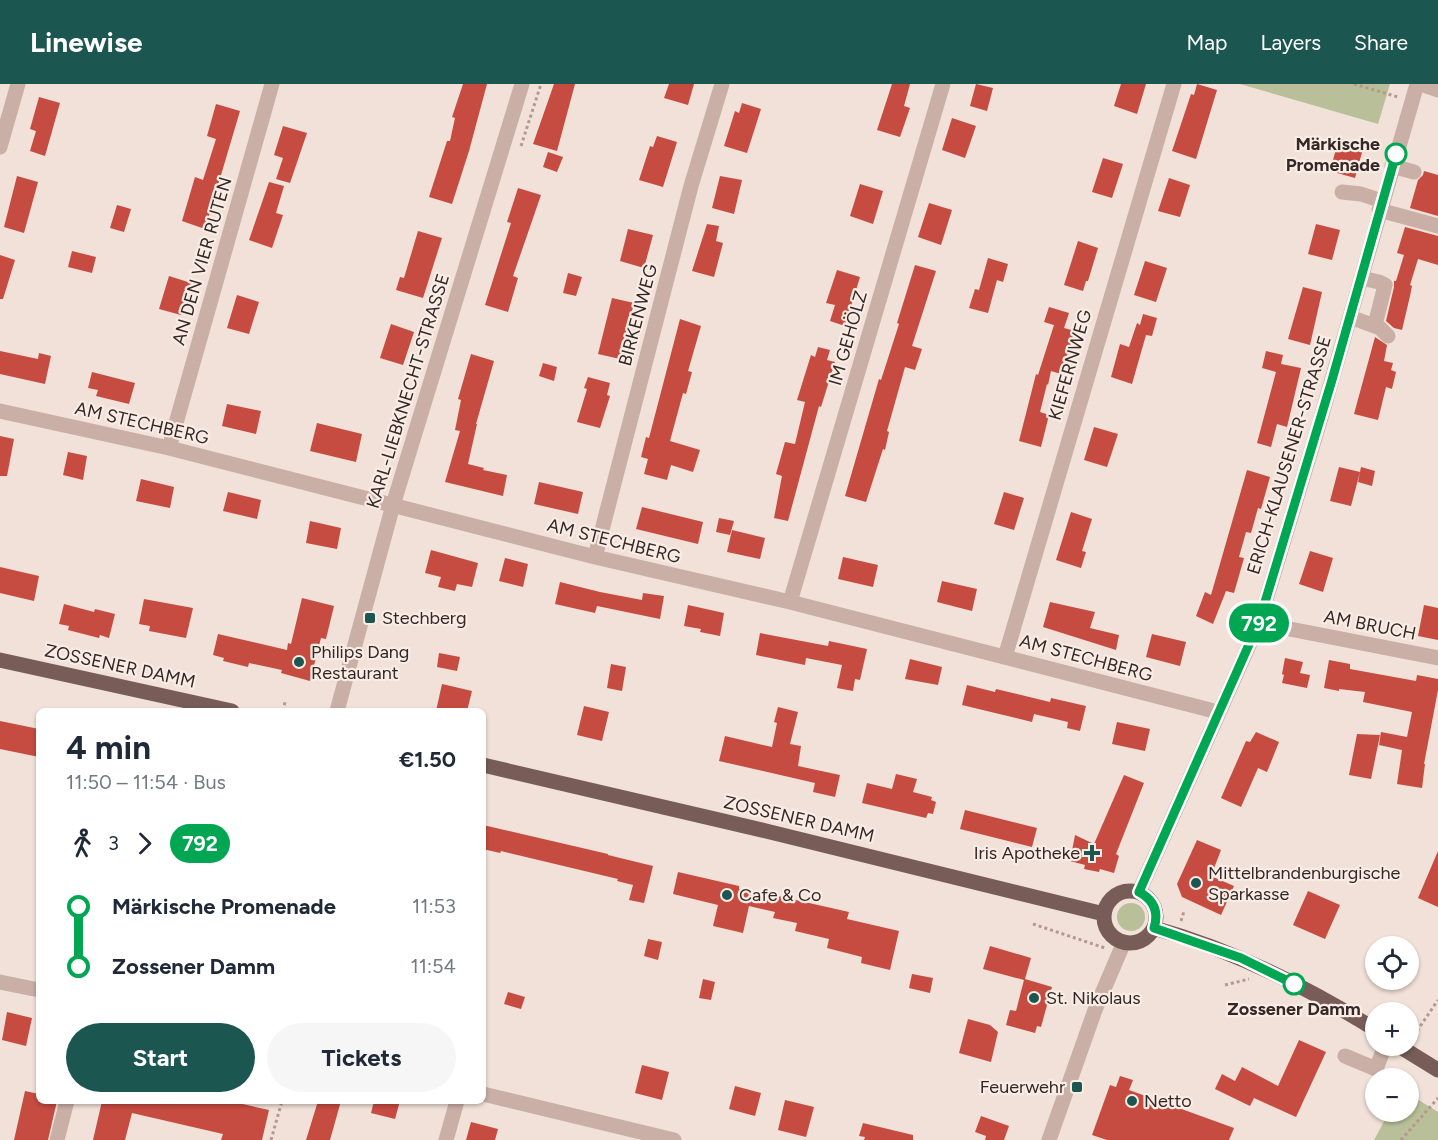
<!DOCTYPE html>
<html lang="en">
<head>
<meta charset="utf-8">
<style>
	body { margin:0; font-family:Figtree,sans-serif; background:#f6f6f7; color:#1f2937; height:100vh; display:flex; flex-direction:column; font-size:22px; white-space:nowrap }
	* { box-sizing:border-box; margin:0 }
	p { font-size:20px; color:#747a83 }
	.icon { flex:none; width:33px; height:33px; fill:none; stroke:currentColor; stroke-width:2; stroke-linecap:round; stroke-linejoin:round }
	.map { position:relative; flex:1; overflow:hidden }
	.side { position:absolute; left:36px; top:624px; width:450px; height:396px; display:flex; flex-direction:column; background:#fff; border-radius:9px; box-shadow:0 2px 4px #0004 }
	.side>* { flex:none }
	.badge { padding:0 12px; border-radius:20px; font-size:21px; line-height:39px }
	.fabs { position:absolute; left:1365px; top:852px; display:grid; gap:12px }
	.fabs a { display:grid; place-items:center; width:54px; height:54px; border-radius:50%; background:#fff; box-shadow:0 2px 4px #0004; font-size:30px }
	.map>.badge { position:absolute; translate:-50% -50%; box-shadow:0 0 0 3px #fff }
	.legs { display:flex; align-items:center; gap:9px; height:66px; padding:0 30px; font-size:20px }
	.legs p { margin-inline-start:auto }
	.summary { display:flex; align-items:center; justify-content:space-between; height:102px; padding:0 30px }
	h1 { font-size:33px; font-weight:700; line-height:45px }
	.cta { display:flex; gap:12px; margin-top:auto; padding:12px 30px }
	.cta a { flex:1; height:69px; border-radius:36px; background:#1c5650; color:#fff; font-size:24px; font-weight:700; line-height:69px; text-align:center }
	.cta a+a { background:#f6f6f7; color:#1f2937 }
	ul { padding:0 30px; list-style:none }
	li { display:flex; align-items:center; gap:21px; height:60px; font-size:22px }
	li i { display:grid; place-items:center; width:9px; height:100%; margin:0 8px; background:currentColor }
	li i::after { content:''; width:15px; height:15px; margin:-8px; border:4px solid; border-radius:50%; background:#fff }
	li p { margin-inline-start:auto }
	li:first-child i { background:linear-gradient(#0000 50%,currentColor 0) }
	li:last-child i { background:linear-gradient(currentColor 50%,#0000 0) }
	header { display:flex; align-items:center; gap:36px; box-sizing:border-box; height:84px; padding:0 30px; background:#1c5650; color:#fff }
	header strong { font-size:28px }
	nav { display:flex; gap:33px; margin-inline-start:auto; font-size:21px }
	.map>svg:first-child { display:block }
	.green { fill:#b9c099 }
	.building { fill:#c64c41 }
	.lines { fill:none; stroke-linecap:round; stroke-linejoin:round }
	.path { stroke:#b5998f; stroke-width:3; stroke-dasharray:3 3; stroke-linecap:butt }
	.minor { stroke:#c9afa5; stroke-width:15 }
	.major { stroke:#775c57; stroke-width:15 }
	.line-1-casing { stroke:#fff; stroke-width:14 }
	.line-1 { stroke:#00a651; stroke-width:9 }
	.stop-1-dot { fill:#fff; stroke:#00a651; stroke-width:3 }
	.poi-dot { fill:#1c5650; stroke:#f9ece5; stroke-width:2 }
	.labels { text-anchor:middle; stroke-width:4.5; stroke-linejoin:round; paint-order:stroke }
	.stop-label { font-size:18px; font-weight:bold; fill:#342826; stroke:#f9ece5; text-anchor:end }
	.street-label { font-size:18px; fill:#342826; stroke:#f9ece5 }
	.poi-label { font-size:18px; fill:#342826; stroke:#f9ece5; text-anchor:start }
</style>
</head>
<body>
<header>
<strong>Linewise</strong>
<nav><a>Map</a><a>Layers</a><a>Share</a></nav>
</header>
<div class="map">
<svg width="1438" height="1056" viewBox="0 0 1438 1056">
	<rect width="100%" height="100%" fill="#f1e1d8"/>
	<path class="green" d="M1240 0H1390L1378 40Z
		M1117 833a14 14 0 1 1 28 0a14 14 0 1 1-28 0Z
		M1409 1010 1438 1028V1056H1374L1389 1028H1408Z"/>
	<path class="building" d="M463 0H487L469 67 452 120 429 113 447 57H450L455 34 452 33Z
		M554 0H575L557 67 533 60Z
		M669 0H694L688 21 664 14Z
		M892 0H910L904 22 910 24 900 53 877 46Z
		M976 0 993 4 987 27 970 22Z
		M1121 0H1146L1137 30 1114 22Z
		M1197 0 1217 6 1196 75 1172 67 1191 10 1194 11Z
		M39 13 60 19 45 72 30 67 36 47 30 45Z
		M742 19 761 25 747 69 724 62 735 27 739 29Z
		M216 20 240 27 205 145 182 137 195 93 203 96 216 55 207 52Z
		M952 34 976 42 965 74 942 66Z
		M283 42 307 49 290 99 276 95 283 74 274 71Z
		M657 52 677 58 663 103 639 96 650 62 653 63Z
		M1339 54 1364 61 1355 94 1330 87Z
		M548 68 563 73 557 88 543 83Z
		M1103 74 1123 80 1112 114 1092 108Z
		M1424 87 1438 91V132L1410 124 1418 96 1423 91Z
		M17 92 38 98 24 149 4 143Z
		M720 92 742 96 734 130 712 124Z
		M1169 94 1190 101 1180 133 1158 127Z
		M269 98 284 102 276 129 283 131 272 164 249 156Z
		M860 100 883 107 873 140 850 132Z
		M518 104 541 111 513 192 518 194 508 228 485 221 511 139 507 138Z
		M929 119 952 126 941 161 918 153Z
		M117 121 131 125 124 148 110 144Z
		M707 140 719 142 716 157 723 159 714 193 692 187Z
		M1316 140 1340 146 1332 176 1308 170Z
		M1405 143 1438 152V181L1418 175 1410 201 1412 202 1410 212 1402 246 1394 244 1386 237 1394 203V197H1396L1404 171 1397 169Z
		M628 145 653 151 644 184 620 177Z
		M418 147 442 154 423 214 396 206 400 193 404 194Z
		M1078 157 1098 164 1088 197H1086L1083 207 1064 201Z
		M72 167 96 173 92 189 68 183Z
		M0 171 15 176 3 215H0Z
		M988 174 1008 180 1003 198 997 196 988 229 969 224 975 205 979 206Z
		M1145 177 1167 184 1156 218 1134 211Z
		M915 181 936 187 912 262 922 265 915 286 905 283 887 347 889 348 885 366 883 365 866 418 845 412 879 295 881 296 899 240 897 239Z
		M837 186 860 193 845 242 830 237 835 221 826 219Z
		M568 189 582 193 576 212 563 209Z
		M169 192 191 199 181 231 159 225Z
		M1303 203 1322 208 1310 261 1288 255Z
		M237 211 259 218 249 250 227 244Z
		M612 214 634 219 620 275 598 270Z
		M1049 223 1069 229 1064 244 1075 247 1061 290 1051 287 1048 301 1047 300 1040 328 1049 331 1041 363 1019 357 1036 290 1038 291 1054 241 1057 242 1044 238Z
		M1143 230 1157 234 1152 252 1146 251 1132 300 1111 293 1120 260 1129 263 1137 239 1140 241Z
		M680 235 701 242 688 287 692 288 686 310 683 309 670 357 700 366 693 388 671 381 667 396 644 390 648 375 641 373 646 353 649 354Z
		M391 240 414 248 403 281 380 274Z
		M1375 253 1387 261 1384 277 1393 279 1391 286 1396 288 1392 305 1386 303 1378 336 1354 330Z
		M818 263 830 266 827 276 835 278 821 323 819 322 788 437 774 434 782 392 776 390 785 358 795 360 805 318 797 316 811 271 815 273Z
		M0 267 38 275 39 269 51 272 45 300 0 290Z
		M1266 267 1283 271 1281 280 1301 284 1287 343 1277 340 1271 363 1257 359 1276 288 1262 284Z
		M471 270 494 277 476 340H477L468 380 484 384 483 386 507 391 503 412 445 398 460 347 455 346 461 316 458 315Z
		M543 279 557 283 554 297 539 292Z
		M92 288 135 299 129 320 96 312 98 306 88 304Z
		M588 293 610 299 607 311 610 312 600 344 577 338 587 305 584 304Z
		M227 320 261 327 256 350 222 342Z
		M317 339 362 350 356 378 310 367Z
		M1094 343 1118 350 1107 383 1084 376Z
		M0 352 14 355 7 392H0Z
		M68 368 87 372 83 396 63 391Z
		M1339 383 1360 388 1351 422 1330 417Z
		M1361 383 1375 387 1372 402 1358 398Z
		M1247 386 1270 393 1261 425 1258 424 1251 449 1246 448 1239 473 1244 474 1234 509 1226 507 1213 540 1196 532 1205 508 1211 511Z
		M141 395 174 403 170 424 136 417Z
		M539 398 583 408 578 430 534 420Z
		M228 408 261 416 257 435 223 427Z
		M1004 408 1024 414 1014 446 994 440Z
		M642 423 703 438 698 460 636 445Z
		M1071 428 1092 435 1082 467 1086 468 1081 484 1056 476Z
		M719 434 734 437 730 451 716 448Z
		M310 437 341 444 337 465 306 459Z
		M732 446 765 454 760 475 727 468Z
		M431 466 478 479 472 503 457 500 455 507 438 503 441 493 425 489Z
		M1310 467 1333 474 1323 508 1299 500Z
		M843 473 878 481 873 503 838 495Z
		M505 474 528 480 523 503 499 497Z
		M0 483 39 492 34 517 0 509Z
		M942 497 977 505 972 527 937 518Z
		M560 498 600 508 642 516 643 509 664 512 660 535 597 522 595 529 555 520Z
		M302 514 334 522 326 555 321 554 310 597 281 589 282 586 249 579 248 583 223 577 224 574 213 571 218 550 287 566 288 559 291 560Z
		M144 515 193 524 186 554 149 547 150 542 139 540Z
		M1050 518 1095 528 1090 544 1119 551 1116 566 1043 543Z
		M64 520 94 528 95 525 115 530 109 554 100 551 99 554 68 546 69 542 59 540Z
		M688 521 724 529 720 552 700 548 701 545 684 542Z
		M1424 521 1438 524V556L1418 552Z
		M760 549 828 562 829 557 867 565 860 596 855 595 853 607 837 604 842 581 806 574 805 581 756 571Z
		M1152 550 1186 558 1180 582 1146 573Z
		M439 569 460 573 457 587 437 583Z
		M1285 574 1303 578 1300 589 1310 591 1307 604 1282 599 1284 591 1282 590Z
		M910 575 942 583 938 601 905 595Z
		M1329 576 1350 580V585L1416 597 1417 591 1438 595V606L1424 680H1425L1422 704 1397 700 1402 666 1379 661 1381 648 1407 653 1412 628 1363 618 1365 608 1339 605V607L1324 604Z
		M611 580 626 583 622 607 607 604Z
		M442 600 472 607 467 627H436Z
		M967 601 995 608 996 605 1050 618 1051 614 1086 622 1080 647 1067 644 1068 638 1034 630 1032 638 962 621Z
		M584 622 609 628 602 657 577 651Z
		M778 623 798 628 790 660 801 662 798 682 840 691 835 713 813 708 815 699 719 677 725 652 772 663 777 639 774 638Z
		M0 637 39 645V673L0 665Z
		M1117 638 1150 645 1145 667 1112 660Z
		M1256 648 1279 658 1267 688 1258 684 1241 723 1221 714 1246 657 1250 658Z
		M1357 650 1380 651 1371 695 1349 691Z
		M896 690 917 695 913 708 932 713 931 716 936 718 933 730 928 729 926 734 862 719 867 699 892 705Z
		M1124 691 1144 699 1116 770 1119 772 1114 789 1100 785 1099 788 1084 785 1085 781 1070 777 1075 751 1094 760Z
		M965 726 1037 744 1032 763 960 745Z
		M483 741 608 770V771L653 782 644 819 629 816 633 801 617 797 618 795 501 767 500 769 483 765Z
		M1197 756 1221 766 1211 792 1234 802 1221 831 1182 813 1177 800Z
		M1438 767V823L1418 814Z
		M678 788 739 802V805L777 817 778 812 849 828 847 835 899 847 890 886 861 879 862 873 827 864 829 855 795 847 797 839 773 834 775 828 749 822 743 849 713 842 718 821 673 810Z
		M1308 807 1340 821 1325 855 1293 841Z
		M648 855 662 858 658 876 644 872Z
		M990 862 1031 874 1025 895 1052 903 1041 943 1037 942 1035 949 1006 941 1010 926 1016 927 1024 896 983 885Z
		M912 890 933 894 930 909 909 904Z
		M703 895 715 898 711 916 699 914Z
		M508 908 525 913 521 925 504 920Z
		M7 928 32 934 26 962 2 956Z
		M968 935 990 941 998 948 991 978 959 969Z
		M1299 956 1326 968 1296 1033 1254 1014 1250 1022 1215 1005 1222 990 1235 997 1242 983 1278 1002Z
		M642 981 669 988 662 1016 635 1009Z
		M1120 992 1133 996 1129 1006 1234 1044 1229 1056H1107L1092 1051 1110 1001 1116 1003Z
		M735 1002 761 1009 755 1032 729 1025Z
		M25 1007 39 1010V1017H57L48 1056H14Z
		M785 1016 814 1023 806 1053 778 1046Z
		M102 1017H229L269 1026 262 1056H221L223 1050 132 1029 125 1056H93Z
		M318 1017H341L330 1056H306Z
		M374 1017H400L395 1035 371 1029Z
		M981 1032 1009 1042 1004 1056H985L986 1052 975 1048Z
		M471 1038 498 1045 495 1056H466Z
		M863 1039 913 1051V1056H864L865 1053 859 1052Z"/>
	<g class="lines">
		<path class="path" d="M1354 0 1398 13
			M521 62 541 0
			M283 627 285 618
			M1181 837 1184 827
			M1033 840 1105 864
			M1225 901 1249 895
			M1417 947 1438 916
			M271 1056 282 1017
			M1401 1056 1438 1014"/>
		<path class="minor" d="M1420 0 1438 6
			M0 63 18 0
			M1392 82 1414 88
			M1342 108 1361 110 1382 117
			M1379 126 1438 142
			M1361 194 1379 198 1385 201 1375 241
			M1350 233 1380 244 1388 252
			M0 327 169 364 595 473 790 518 1218 628
			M169 364 272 0
			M595 473 691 102 722 0
			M790 518 943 0
			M1259 539 1438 574
			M1005 573 1174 0
			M337 627 393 421 522 0
			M1139 808 1259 539 1320 337 1417 0
			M0 898 39 906
			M1345 972 1376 985 1385 962
			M483 1010 674 1056
			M57 1056 67 1017
			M446 1056 457 1017
			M1049 1056 1095 926 1124 858"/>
		<path class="major" d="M0 576 232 627
			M483 681 766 747 1104 830
			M1104 833a26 26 0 1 1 52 0a26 26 0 1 1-52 0Z
			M1154 844C1233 866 1307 903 1376 946
			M1399 962 1438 986"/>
	</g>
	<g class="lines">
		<g class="line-1-casing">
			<path id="line-1" d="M1294 900 1241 874 1154 844C1159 828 1154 816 1139 808L1259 538 1332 296 1396 70"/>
		</g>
		<use href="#line-1" class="line-1"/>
	</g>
	<g class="stop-1-dot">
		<circle cx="1396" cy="70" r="10"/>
		<circle cx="1294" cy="900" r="10"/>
	</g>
	<g class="poi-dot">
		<rect x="364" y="528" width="12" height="12" rx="3"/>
		<circle cx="299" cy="578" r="6"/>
		<path d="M1089 760h6v6h6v6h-6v6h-6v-6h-6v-6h6z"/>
		<circle cx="1196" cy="799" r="6"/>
		<circle cx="727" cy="811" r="6"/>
		<circle cx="1034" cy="914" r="6"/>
		<rect x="1071" y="997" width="12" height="12" rx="3"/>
		<circle cx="1132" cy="1017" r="6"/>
	</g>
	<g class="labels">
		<g class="stop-label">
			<text x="1380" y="66">Märkische<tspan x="1380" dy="21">Promenade</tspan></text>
			<text x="1294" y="931" text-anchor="middle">Zossener Damm</text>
		</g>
		<g class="street-label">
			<text transform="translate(202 177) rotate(-74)" y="6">AN DEN VIER RUTEN</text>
			<text transform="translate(638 231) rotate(-75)" y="6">BIRKENWEG</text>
			<text transform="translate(848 254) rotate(-74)" y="6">IM GEHÖLZ</text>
			<text transform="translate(1070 281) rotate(-74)" y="6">KIEFERNWEG</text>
			<text transform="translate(408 307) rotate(-73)" y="6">KARL-LIEBKNECHT-STRASSE</text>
			<text transform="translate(142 339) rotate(13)" y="6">AM STECHBERG</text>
			<text transform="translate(1289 371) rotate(-73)" y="6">ERICH-KLAUSENER-STRASSE</text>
			<text transform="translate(614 457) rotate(14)" y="6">AM STECHBERG</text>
			<text transform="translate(1370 541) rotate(11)" y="6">AM BRUCH</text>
			<text transform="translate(1086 574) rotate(15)" y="6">AM STECHBERG</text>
			<text transform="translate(120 582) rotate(12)" y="6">ZOSSENER DAMM</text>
			<text transform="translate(799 735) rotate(13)" y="6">ZOSSENER DAMM</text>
		</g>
		<g class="poi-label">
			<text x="382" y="540">Stechberg</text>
			<text x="311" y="574">Philips Dang<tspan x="311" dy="21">Restaurant</tspan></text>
			<text x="1080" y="775" text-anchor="end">Iris Apotheke</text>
			<text x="1208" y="795">Mittelbrandenburgische<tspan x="1208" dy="21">Sparkasse</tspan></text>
			<text x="739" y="817">Cafe &amp; Co</text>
			<text x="1046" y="920">St. Nikolaus</text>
			<text x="1065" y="1009" text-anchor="end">Feuerwehr</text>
			<text x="1144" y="1023">Netto</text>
		</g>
	</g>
</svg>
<div class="fabs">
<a><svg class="icon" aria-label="locate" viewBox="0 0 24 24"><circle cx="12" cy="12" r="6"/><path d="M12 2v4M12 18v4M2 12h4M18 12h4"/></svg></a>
<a>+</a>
<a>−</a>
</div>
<b class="badge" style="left:1259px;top:539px;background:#00a651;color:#fff">792</b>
<section class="side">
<div class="summary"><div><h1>4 min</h1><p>11:50 – 11:54 · Bus</p></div><b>€1.50</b></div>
<div class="legs"><svg class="icon" aria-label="walk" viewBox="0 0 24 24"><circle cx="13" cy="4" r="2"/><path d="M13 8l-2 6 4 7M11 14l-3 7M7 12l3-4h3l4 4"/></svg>3<svg class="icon" aria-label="forward" viewBox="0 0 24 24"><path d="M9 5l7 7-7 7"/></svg><b class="badge" style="background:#00a651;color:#fff">792</b></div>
<ul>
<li><i style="color:#00a651"></i><b>Märkische Promenade</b><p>11:53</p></li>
<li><i style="color:#00a651"></i><b>Zossener Damm</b><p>11:54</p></li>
</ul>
<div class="cta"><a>Start</a><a>Tickets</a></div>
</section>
</div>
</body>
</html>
